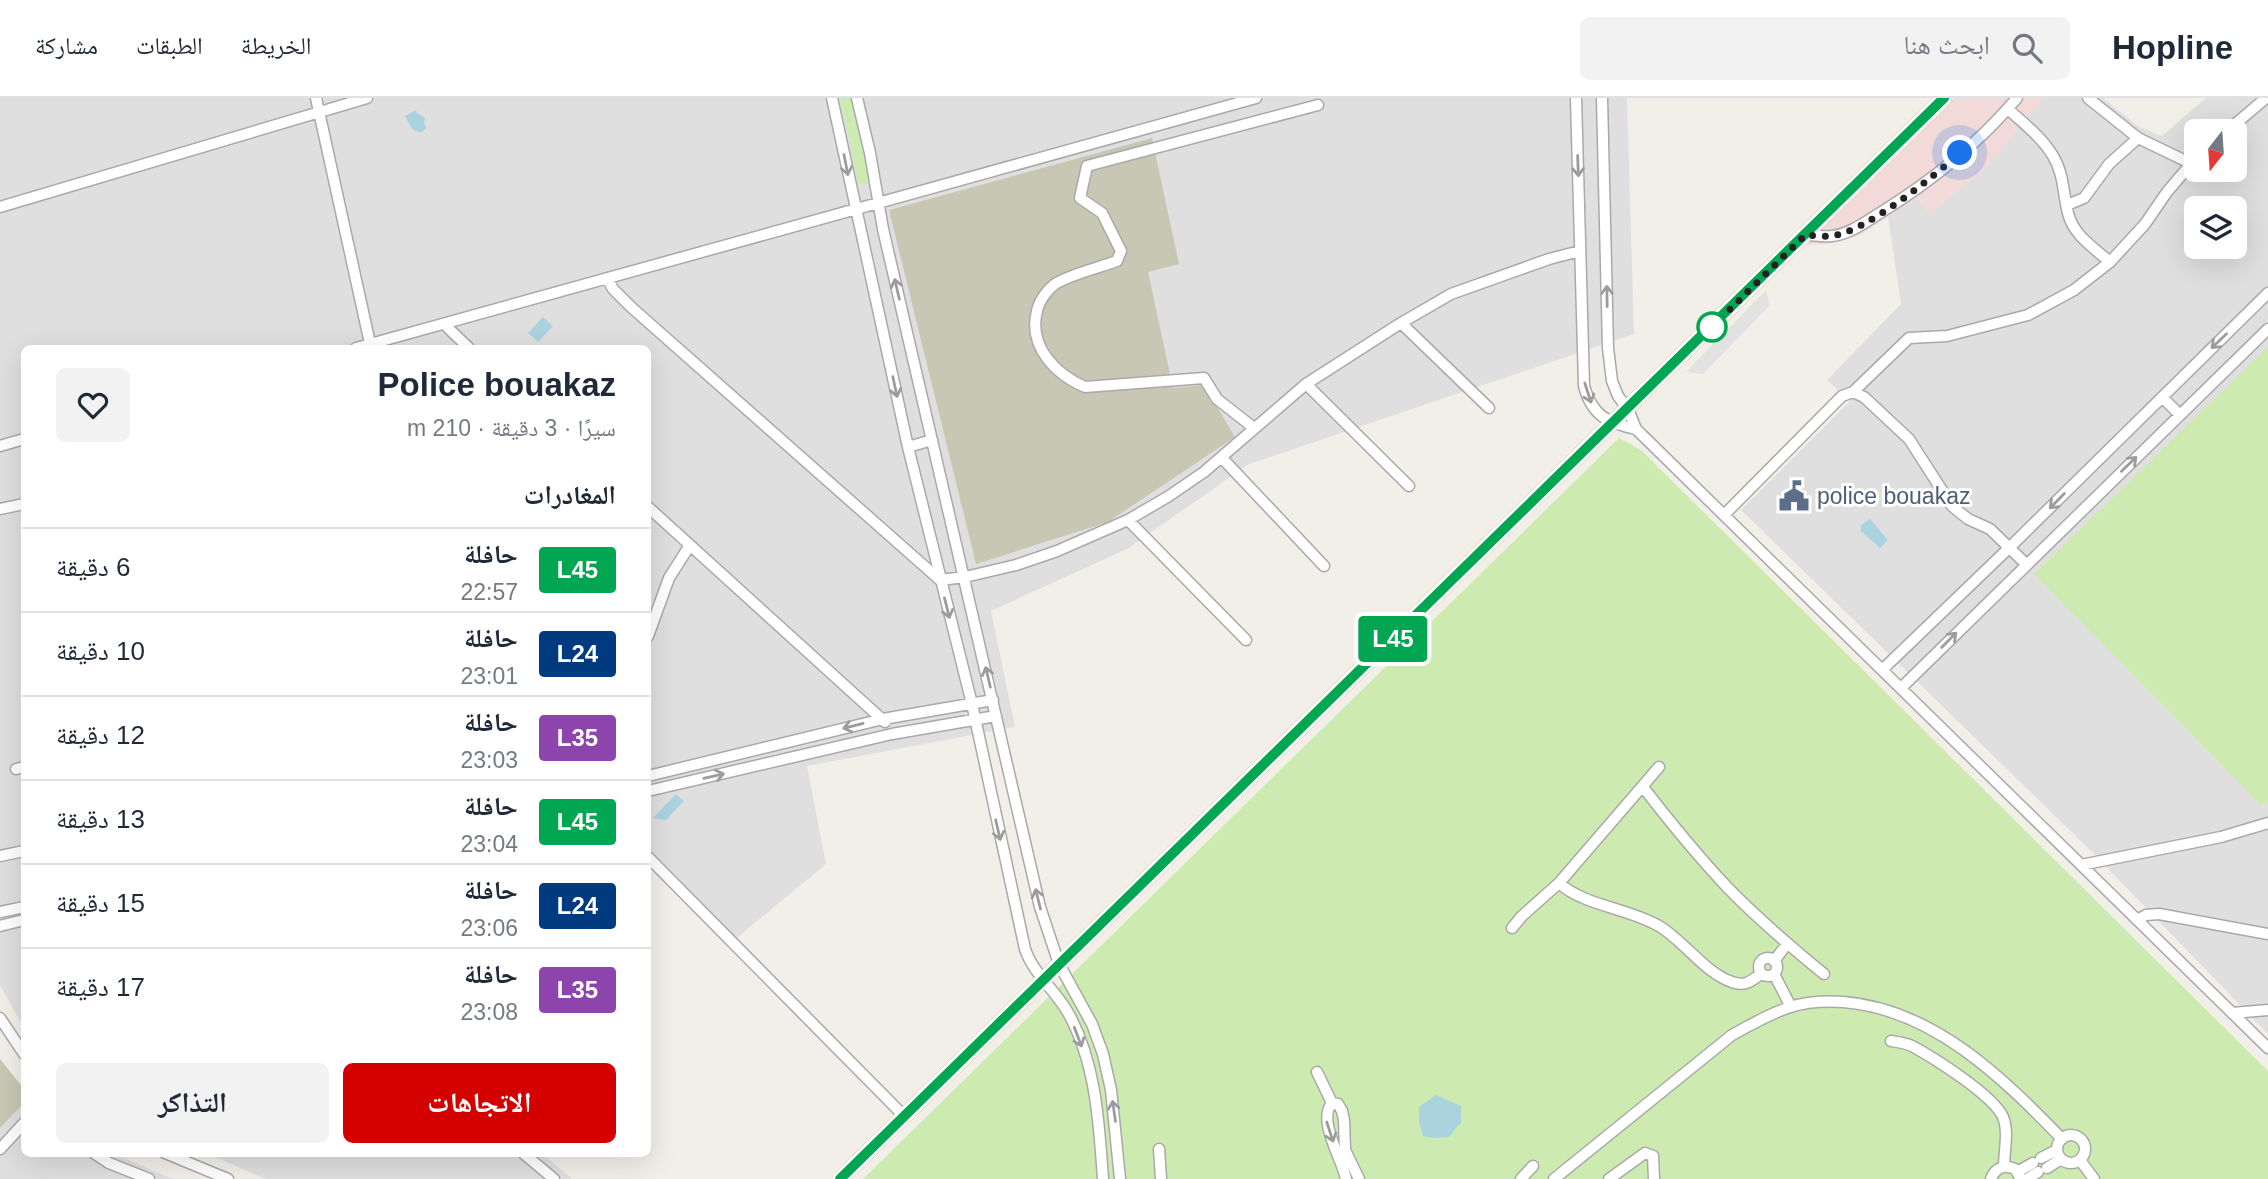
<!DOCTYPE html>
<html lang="ar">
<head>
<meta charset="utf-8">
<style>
	body { margin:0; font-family:Helvetica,"Noto Naskh Arabic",sans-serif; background:#f2f2f3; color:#1f2937; direction:rtl; height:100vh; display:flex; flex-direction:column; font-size:26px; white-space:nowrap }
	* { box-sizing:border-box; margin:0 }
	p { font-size:23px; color:#747a83 }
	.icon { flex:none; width:38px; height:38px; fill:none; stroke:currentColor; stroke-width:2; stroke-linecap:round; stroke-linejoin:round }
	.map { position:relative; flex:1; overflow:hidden; direction:ltr }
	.panel { position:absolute; left:21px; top:247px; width:630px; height:812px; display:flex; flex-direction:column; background:#fff; border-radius:10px; box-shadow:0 7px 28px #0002; direction:rtl }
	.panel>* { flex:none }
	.badge { padding:0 14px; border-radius:5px; font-size:24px; line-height:46px }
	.needle { width:46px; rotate:197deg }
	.controls { position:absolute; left:2184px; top:21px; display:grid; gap:14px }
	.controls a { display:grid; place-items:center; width:63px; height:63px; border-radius:10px; background:#fff; box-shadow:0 7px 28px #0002; font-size:35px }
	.you { position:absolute; width:35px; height:35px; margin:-18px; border:5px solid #fff; border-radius:50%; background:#1a73e8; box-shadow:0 0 0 10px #1a73e833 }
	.map>.badge { position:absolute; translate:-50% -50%; box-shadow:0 0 0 4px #fff }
	h2 { padding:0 35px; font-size:26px; line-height:63px }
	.round { display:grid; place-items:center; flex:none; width:74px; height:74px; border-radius:10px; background:#f2f2f3 }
	.summary { display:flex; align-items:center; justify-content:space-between; height:119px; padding:0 35px }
	h1 { font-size:33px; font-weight:700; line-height:52px }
	.cta { display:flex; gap:14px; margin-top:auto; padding:14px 35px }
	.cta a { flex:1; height:80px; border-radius:10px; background:#d40000; color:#fff; font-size:28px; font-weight:700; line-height:80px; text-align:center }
	.cta a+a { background:#f2f2f3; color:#1f2937 }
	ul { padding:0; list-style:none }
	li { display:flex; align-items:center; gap:21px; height:84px; padding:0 35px; border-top:2px solid #e0e1e3 }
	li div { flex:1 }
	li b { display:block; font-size:26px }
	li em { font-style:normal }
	li .badge { min-width:77px; font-weight:700; text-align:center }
	header { display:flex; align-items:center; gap:42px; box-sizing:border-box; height:98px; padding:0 35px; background:#fff; border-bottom:2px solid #e0e1e3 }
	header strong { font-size:33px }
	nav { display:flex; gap:38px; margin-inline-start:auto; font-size:24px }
	.search { width:490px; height:63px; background:#f2f2f3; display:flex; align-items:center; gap:18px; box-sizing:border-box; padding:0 24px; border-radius:10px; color:#747a83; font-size:26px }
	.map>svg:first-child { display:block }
	.residential { fill:#e0dfdf; fill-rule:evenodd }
	.commercial { fill:#f2dad9 }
	.construction { fill:#c7c7b4 }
	.grass { fill:#cdebb0 }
	.parking { fill:#e2e2e2 }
	.water { fill:#aad3df }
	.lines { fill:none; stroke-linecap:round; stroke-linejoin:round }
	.minor-casing { stroke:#a9a9a9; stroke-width:13 }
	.major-casing { stroke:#a06b00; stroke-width:16 }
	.minor { stroke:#fff; stroke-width:10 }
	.major { stroke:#fcd6a4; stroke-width:12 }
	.oneway { stroke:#9c9c9c }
	.line-casing { stroke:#fff; stroke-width:16 }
	.line { stroke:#00a651; stroke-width:10 }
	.walk { stroke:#222; stroke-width:7; stroke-dasharray:0 12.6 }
	.stop-dot { fill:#fff; stroke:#00a651; stroke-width:3.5 }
	.labels { text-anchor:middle; stroke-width:6; stroke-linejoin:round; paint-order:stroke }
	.service-label { font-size:23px; fill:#4e5e75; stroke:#fff; text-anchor:start }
</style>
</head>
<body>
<header>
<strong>Hopline</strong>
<div class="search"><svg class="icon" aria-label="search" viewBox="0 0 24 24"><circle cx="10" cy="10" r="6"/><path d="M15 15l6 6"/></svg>ابحث هنا</div>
<nav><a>الخريطة</a><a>الطبقات</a><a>مشاركة</a></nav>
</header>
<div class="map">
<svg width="2268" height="1081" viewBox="0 0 2268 1081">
	<rect width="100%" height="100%" fill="#f2efe9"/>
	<path class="residential" d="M0 0H1627L1634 236 1249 366 1127 451 991 513 1015 629 807 668 826 766 727 848 648 767V250H24V930L0 887Z
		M1975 0H2103L2139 29 2162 38 2206 0H2268V936L2090 752 1741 412 1850 303 1827 282 1901 206 1883 84ZM2196 33H2235V72H2196ZM2196 110H2235V149H2196Z
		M24 1005V1055H112L173 1081H0V1030Z
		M206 1055H542L572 1081H266Z"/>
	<path class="commercial" d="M1954 0H2043L1988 68 1930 116 1916 101 1860 137 1827 146 1805 147Z"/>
	<path class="construction" d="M1152 40 1179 166 1148 174 1173 290 1204 287 1235 339 1108 424 976 466 889 112Z
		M0 961 24 991V1005L0 1030Z"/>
	<path class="grass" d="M840 0H851L870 85 859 87Z
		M2268 249V704L2261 707 2034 476Z
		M1619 340 1641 352 2268 973V1081H863Z"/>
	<path class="parking" d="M1766 192 1770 207 1703 276 1686 274Z"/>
	<path class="water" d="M416 12 417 16H419L425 20 424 24 426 30 421 35 412 31 405 18Z
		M543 219 553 228 538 244 528 235Z
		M1870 421 1888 442 1880 450 1861 433V427Z
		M676 696 684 703 666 722 653 720Z
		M1436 997 1461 1008V1024L1449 1039 1434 1040 1423 1038 1419 1024V1009Z"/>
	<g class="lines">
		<g class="minor-casing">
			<path id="minor" d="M316 0 371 250
				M832 0 908 349 972 606 1025 851C1033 875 1054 891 1067 913 1096 963 1099 1025 1103 1081
				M857 0 870 55 883 131 1040 809 1059 866 1092 926 1103 956 1111 992 1120 1081
				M1576 0 1584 288C1592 318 1608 325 1636 331
				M1602 0 1608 250 1612 283 1618 298 1628 311 1636 331 2268 950
				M2088 0 2138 40 2190 65
				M2008 11C2023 25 2042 39 2053 58 2064 76 2063 96 2068 115 2073 137 2094 150 2110 164
				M2227 33 2266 0
				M2067 107 2084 100 2109 66 2138 40
				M0 109 367 0
				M1805 137C1813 137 1823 139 1832 138 1850 136 1865 124 1880 115 1930 84 1979 45 2017 0
				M607 180 613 191 631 209 940 482 965 479 1016 467 1057 453 1128 422 1169 398 1204 374 1306 286 1401 225 1451 196 1549 161 1580 153
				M446 225 448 230 469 250
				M1401 225 1489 310
				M356 250 1256 0
				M1306 286 1409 388
				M1853 294 1864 299 1909 341 1952 408 1968 421 1990 431 2026 466
				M2162 299 2180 317
				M1254 330 1217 301 1204 280 1085 289C1055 276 1028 248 1037 213 1039 203 1047 192 1055 186 1068 177 1101 169 1117 163L1121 153 1102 115 1080 100 1087 68 1318 7
				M0 348 24 341
				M908 349 932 342
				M1222 360 1324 468
				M648 409 885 624
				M0 411 24 406
				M1724 417 1842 298 1853 294 1909 240 1947 238 2028 217 2074 192 2110 164 2145 126 2167 94 2196 60
				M1128 422 1246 542
				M648 538 669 480 690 447
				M1882 572 2009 450 2268 195
				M1901 590 2268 231
				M16 671 24 669
				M648 678 883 621 993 602
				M1643 689C1670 724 1697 757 1727 789 1757 820 1791 849 1824 876
				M648 693 892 636 996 618
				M0 758 24 753
				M648 759 904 1018
				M2081 767 2221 739 2268 725
				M1559 785C1584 808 1629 810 1659 828 1684 843 1705 875 1732 884 1745 889 1751 883 1761 876
				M0 814 24 809
				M2137 822 2146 817 2159 816 2268 836
				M0 828 24 822
				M1512 830 1522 818 1559 785 1659 669
				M1759 869a9 9 0 1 1 18 0a9 9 0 1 1-18 0Z
				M1774 863 1787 846
				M1774 876 1791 909
				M2232 915 2268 912
				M0 920 24 956
				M1891 943C1898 944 1906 945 1912 948 1934 960 1993 997 2003 1019 2009 1034 2004 1053 2004 1069
				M1317 974 1332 1005
				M2057 1051a14 14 0 1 1 28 0a14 14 0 1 1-28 0Z
				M0 1051 24 1025
				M1159 1051 1161 1081
				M94 1055 109 1065 149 1081
				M165 1055 228 1081
				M523 1055 554 1081
				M2041 1060 2057 1052
				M2080 1062 2094 1081
				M2047 1070 2061 1061
				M2017 1074 2033 1065
				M1346 1081C1342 1061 1317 1022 1332 1005L1338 1006 1342 1013 1344 1022 1345 1052 1359 1081
				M1521 1081 1533 1068
				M1554 1081 1732 937C1750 927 1769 916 1790 909 1806 904 1826 903 1843 904 1933 911 2002 979 2062 1041
				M1609 1081 1645 1055 1653 1058 1654 1081
				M1991 1081C1995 1070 2004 1066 2015 1071L2021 1081
				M2027 1081 2038 1074"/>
		</g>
		<g class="major-casing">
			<path id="major" d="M840 1081 1944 0"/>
		</g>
		<use href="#minor" class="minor"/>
		<use href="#major" class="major"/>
	</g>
	<defs><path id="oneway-shaft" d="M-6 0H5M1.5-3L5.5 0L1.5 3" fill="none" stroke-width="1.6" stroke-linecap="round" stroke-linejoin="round" transform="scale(1.75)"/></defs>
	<g class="oneway">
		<use href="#oneway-shaft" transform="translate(846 67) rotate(79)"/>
		<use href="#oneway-shaft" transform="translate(1578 68) rotate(88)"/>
		<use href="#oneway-shaft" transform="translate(897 191) rotate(-103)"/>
		<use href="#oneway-shaft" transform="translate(1607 198) rotate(-91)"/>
		<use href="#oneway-shaft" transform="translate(2219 243) rotate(136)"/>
		<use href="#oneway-shaft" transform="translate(895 289) rotate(78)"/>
		<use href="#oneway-shaft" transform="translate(1588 295) rotate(72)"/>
		<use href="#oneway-shaft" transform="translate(2129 366) rotate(-44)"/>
		<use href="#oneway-shaft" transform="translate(2057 403) rotate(135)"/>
		<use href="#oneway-shaft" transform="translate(947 510) rotate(76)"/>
		<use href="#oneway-shaft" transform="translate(1949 542) rotate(-45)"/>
		<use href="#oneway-shaft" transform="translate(988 579) rotate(-103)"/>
		<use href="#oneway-shaft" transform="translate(853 628) rotate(166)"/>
		<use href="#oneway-shaft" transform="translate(714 678) rotate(-13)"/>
		<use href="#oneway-shaft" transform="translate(998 732) rotate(77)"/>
		<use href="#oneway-shaft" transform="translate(1038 801) rotate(-104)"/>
		<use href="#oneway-shaft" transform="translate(1078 939) rotate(69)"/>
		<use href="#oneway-shaft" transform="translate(1114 1013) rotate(-98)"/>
		<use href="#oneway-shaft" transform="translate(1330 1034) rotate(72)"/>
	</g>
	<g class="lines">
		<g class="line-casing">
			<path id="line" d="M840 1081 1944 0"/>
		</g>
		<use href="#line" class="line"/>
		<path class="walk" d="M1712 229 1805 137C1813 137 1824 139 1832 138 1867 133 1933 79 1960 55"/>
	</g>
	<defs>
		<g id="civic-bare" transform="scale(2.415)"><path d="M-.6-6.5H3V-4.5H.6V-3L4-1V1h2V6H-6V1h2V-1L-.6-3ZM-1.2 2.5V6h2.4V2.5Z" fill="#5c6f8a" stroke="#fff" stroke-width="2.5" paint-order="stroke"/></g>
	</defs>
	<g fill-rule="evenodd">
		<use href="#civic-bare" x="1794" y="398"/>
	</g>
	<circle class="stop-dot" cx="1712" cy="229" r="14"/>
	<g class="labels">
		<g class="service-label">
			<text x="1817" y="406">police bouakaz</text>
		</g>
	</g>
</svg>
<div class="controls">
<a><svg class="needle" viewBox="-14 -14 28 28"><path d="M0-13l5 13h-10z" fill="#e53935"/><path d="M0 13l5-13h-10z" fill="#747a83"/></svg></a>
<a><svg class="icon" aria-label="layers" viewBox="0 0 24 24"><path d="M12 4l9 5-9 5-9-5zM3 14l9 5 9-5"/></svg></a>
</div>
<div class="you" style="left:1960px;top:55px"></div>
<b class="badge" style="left:1393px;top:541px;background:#00a651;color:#fff">L45</b>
<section class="panel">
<div class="summary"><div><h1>Police bouakaz</h1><p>سيرًا · 3 دقيقة · 210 m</p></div><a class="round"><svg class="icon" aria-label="heart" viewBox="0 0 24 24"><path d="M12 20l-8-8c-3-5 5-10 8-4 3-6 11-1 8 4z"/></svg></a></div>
<h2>المغادرات</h2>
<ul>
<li><span class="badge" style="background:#00a651;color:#fff">L45</span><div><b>حافلة</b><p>22:57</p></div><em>6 دقيقة</em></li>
<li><span class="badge" style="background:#003b80;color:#fff">L24</span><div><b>حافلة</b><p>23:01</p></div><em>10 دقيقة</em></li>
<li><span class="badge" style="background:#8e44ad;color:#fff">L35</span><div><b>حافلة</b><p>23:03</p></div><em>12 دقيقة</em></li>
<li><span class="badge" style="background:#00a651;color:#fff">L45</span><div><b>حافلة</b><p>23:04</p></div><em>13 دقيقة</em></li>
<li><span class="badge" style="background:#003b80;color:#fff">L24</span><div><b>حافلة</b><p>23:06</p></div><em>15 دقيقة</em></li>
<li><span class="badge" style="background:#8e44ad;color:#fff">L35</span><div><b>حافلة</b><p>23:08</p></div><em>17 دقيقة</em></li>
</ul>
<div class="cta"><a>الاتجاهات</a><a>التذاكر</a></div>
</section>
</div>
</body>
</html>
